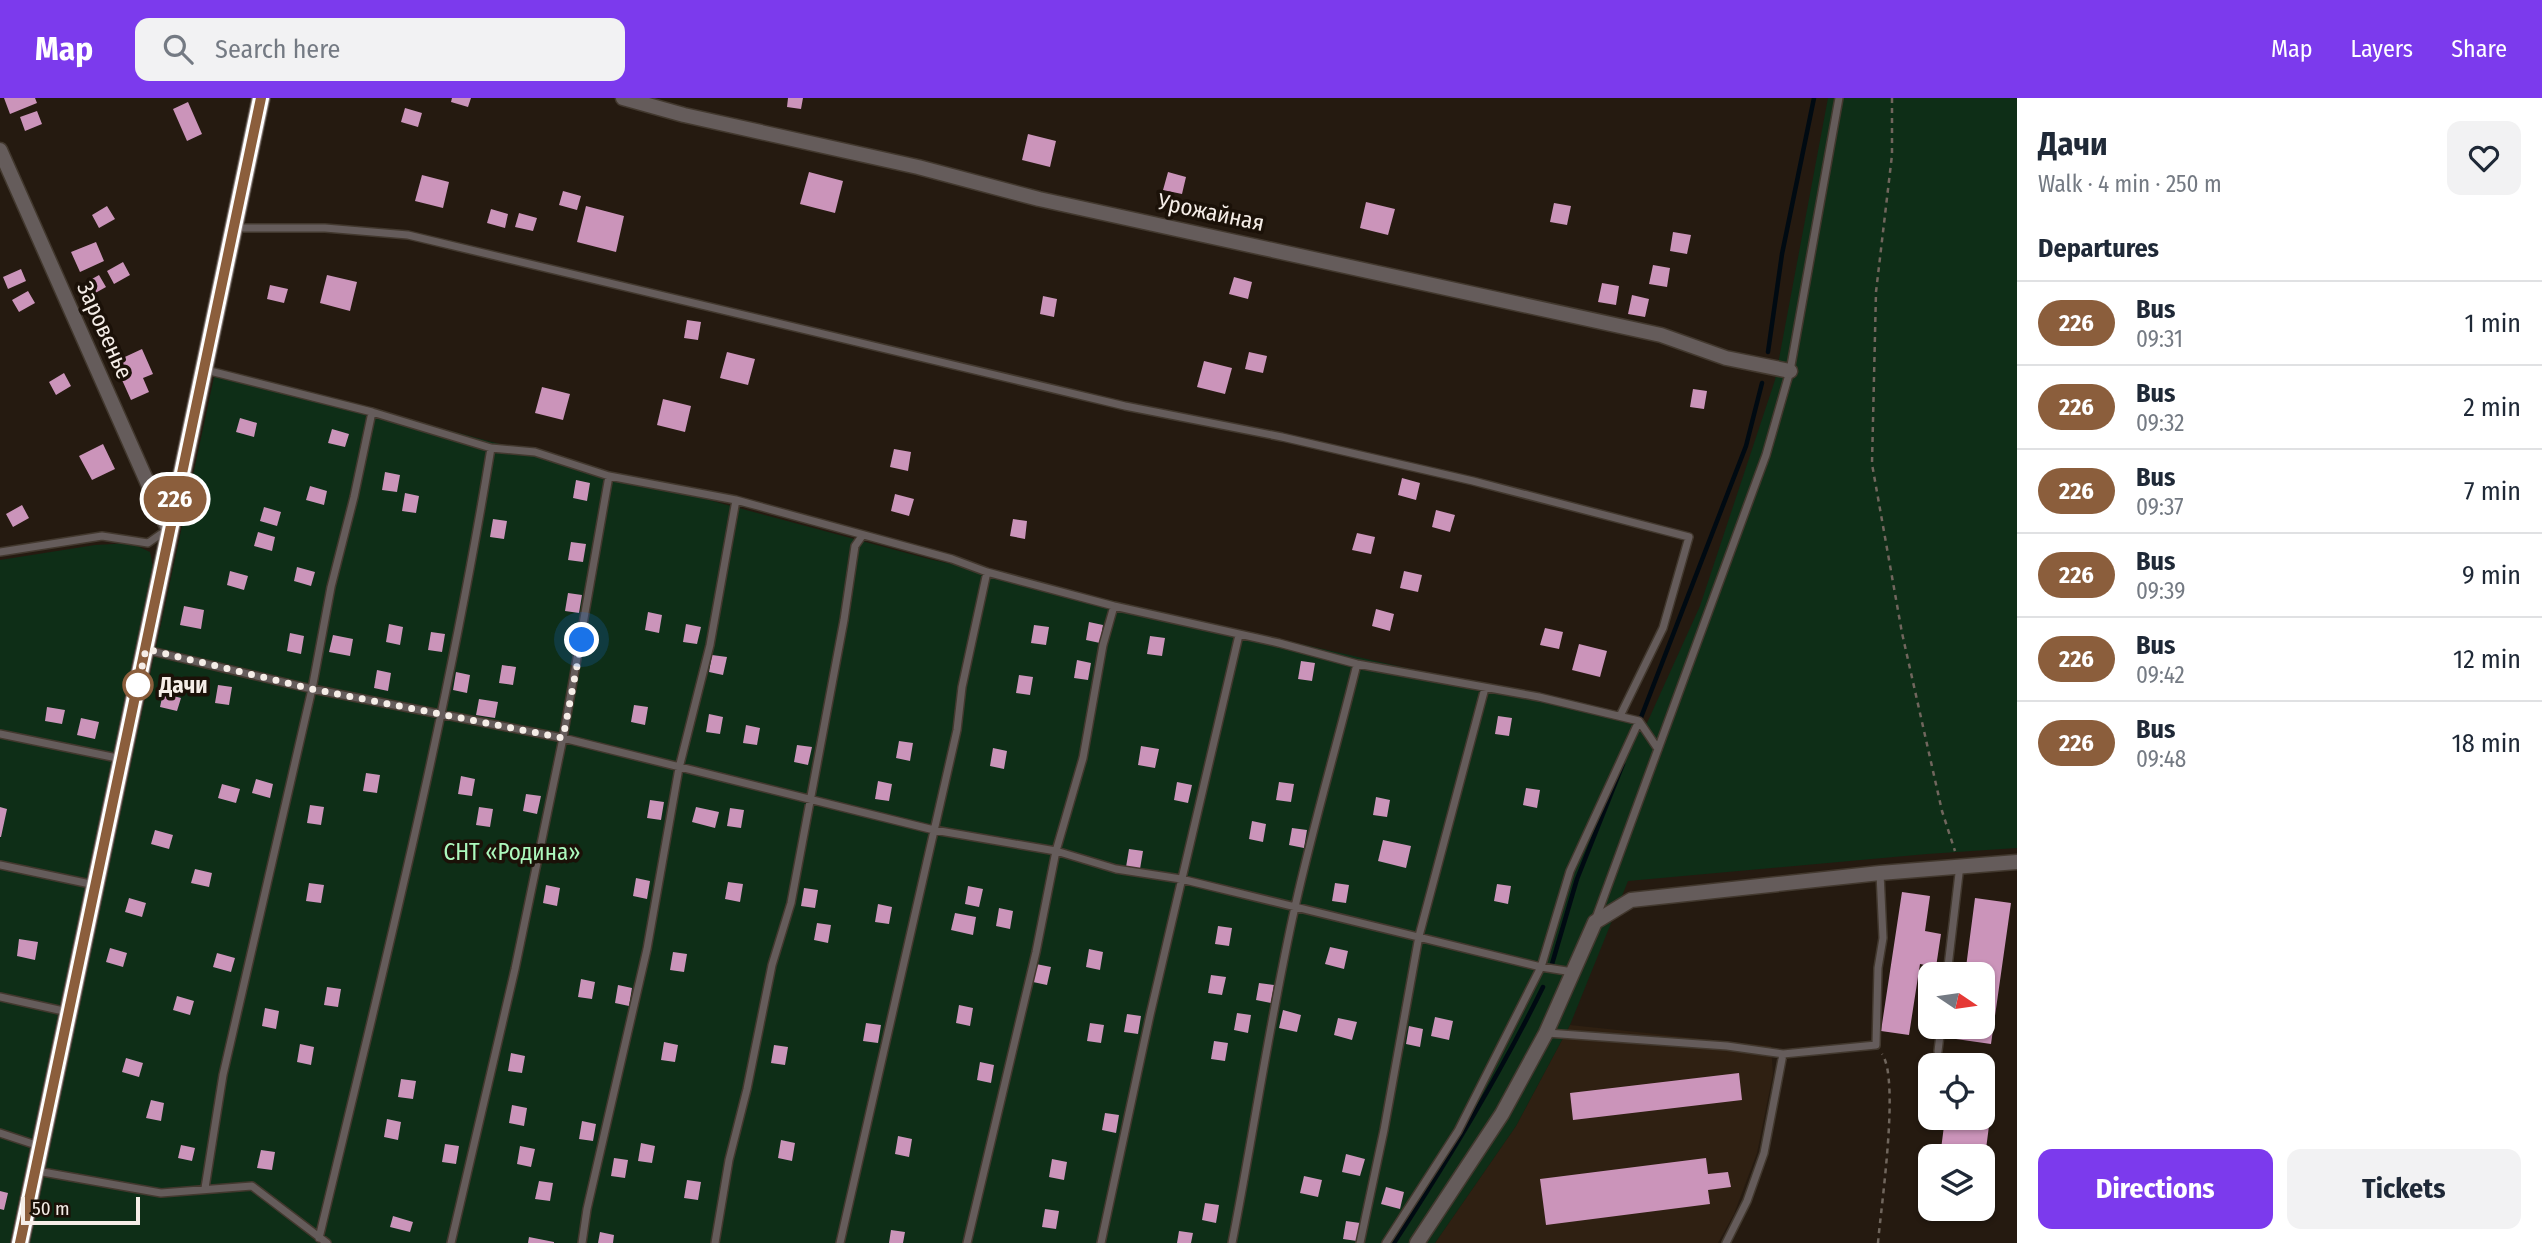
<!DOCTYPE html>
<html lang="en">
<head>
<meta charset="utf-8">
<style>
	body { margin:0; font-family:"Fira Sans Condensed",sans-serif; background:#f2f2f3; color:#1f2937; height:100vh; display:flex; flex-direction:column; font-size:26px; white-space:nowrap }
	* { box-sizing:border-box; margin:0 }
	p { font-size:23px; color:#747a83 }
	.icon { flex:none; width:38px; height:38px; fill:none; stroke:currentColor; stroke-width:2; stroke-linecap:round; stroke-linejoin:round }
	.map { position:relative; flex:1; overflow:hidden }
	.drawer { display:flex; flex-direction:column; background:#fff; width:525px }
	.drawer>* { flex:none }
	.badge { padding:0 14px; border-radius:23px; font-size:24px; line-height:46px }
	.needle { width:46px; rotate:103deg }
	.buttons { position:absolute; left:1918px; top:864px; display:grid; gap:14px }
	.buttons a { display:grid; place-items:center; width:77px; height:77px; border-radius:14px; background:#fff; box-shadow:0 2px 5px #0004; font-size:35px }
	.scale { position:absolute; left:21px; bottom:18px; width:119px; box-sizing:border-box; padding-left:7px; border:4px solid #f5ede7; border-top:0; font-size:19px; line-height:24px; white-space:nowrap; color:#f5ede7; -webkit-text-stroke:5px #1b1108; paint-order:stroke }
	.you { position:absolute; width:35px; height:35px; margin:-18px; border:5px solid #fff; border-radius:50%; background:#1a73e8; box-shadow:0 0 0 10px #1a73e833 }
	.map>.badge { position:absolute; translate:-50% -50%; box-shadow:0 0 0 4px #fff }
	h2 { padding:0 21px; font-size:26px; line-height:63px }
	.round { display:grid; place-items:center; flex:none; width:74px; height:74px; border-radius:14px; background:#f2f2f3 }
	.headline { display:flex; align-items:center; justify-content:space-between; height:119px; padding:0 21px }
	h1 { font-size:33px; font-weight:700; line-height:52px }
	.primary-button { display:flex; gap:14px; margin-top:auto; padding:14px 21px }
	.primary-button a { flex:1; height:80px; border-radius:14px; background:#7c3aed; color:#fff; font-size:28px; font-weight:700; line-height:80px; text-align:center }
	.primary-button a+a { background:#f2f2f3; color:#1f2937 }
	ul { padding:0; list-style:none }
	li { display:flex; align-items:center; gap:21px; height:84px; padding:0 21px; border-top:2px solid #e0e1e3 }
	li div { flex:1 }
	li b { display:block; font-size:26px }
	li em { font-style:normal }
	li .badge { min-width:77px; font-weight:700; text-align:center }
	header { display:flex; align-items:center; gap:42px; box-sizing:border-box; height:98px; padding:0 35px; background:#7c3aed; color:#fff }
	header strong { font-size:33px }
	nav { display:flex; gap:38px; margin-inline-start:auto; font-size:24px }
	.search { width:490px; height:63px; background:#f2f2f3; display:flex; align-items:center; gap:18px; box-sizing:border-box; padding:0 24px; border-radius:14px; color:#747a83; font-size:26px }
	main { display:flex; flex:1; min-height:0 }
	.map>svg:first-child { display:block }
	.built { fill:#2f2012 }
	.green { fill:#0e2e17 }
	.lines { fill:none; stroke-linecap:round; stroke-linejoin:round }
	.stream { stroke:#000a12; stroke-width:4.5 }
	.building { fill:#cb94ba }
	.lane-casing { stroke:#42382e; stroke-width:10 }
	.street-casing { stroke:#42382e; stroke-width:17 }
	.secondary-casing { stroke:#42382e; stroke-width:20 }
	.path { stroke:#70665d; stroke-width:2.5; stroke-dasharray:5 5; stroke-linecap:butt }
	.lane { stroke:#655c5b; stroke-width:7 }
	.street { stroke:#655c5b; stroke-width:14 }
	.secondary { stroke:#8e817f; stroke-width:18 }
	.line-casing { stroke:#fff; stroke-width:16 }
	.line { stroke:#8b5e3c; stroke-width:10 }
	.walk { stroke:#f5ede7; stroke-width:7; stroke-dasharray:0 12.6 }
	.stop-dot { fill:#fff; stroke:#8b5e3c; stroke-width:3.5 }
	.labels { text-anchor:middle; stroke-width:7; stroke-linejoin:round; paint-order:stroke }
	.street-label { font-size:23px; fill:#f5ede7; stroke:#1b1108 }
	.stop-label { font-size:23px; font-weight:bold; fill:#f5ede7; stroke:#1b1108; text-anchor:start }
	.park-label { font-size:23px; fill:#acf9bd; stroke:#1b1108 }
</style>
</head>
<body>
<header>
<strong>Map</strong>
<div class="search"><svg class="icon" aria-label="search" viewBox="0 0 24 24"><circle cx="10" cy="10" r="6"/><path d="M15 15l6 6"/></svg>Search here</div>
<nav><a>Map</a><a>Layers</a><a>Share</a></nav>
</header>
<main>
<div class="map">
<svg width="2017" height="1145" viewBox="0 0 2017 1145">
	<rect width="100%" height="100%" fill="#251a10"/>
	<path class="built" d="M1570 927 1771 948 1773 976 1757 1055 1734 1116 1718 1145H1435L1516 1028Z"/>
	<path class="green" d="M1828 0H2017V750L1927 756 1628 783 1570 927 1516 1028 1435 1145H28L216 270 929 461 1647 625 1700 508 1775 282Z
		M131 445 150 454 153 469 10 1145H0V462L95 447Z"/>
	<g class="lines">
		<path class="stream" d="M1768 254 1782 156 1814 0
			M1640 622 1746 348 1762 285
			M1552 866 1577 781 1623 666
			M1394 1145C1449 1060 1498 980 1543 889"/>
	</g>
	<path class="building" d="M4 0H35L37 5 10 16Z
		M452 0H471L468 9 451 4Z
		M788 0H803L801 11 787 9Z
		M188 4 202 36 187 43 173 11Z
		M405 10 422 15 418 29 401 24Z
		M37 13 42 26 25 33 20 19Z
		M1028 36 1056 43 1050 69 1022 62Z
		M809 74 843 83 835 115 800 106Z
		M1168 74 1186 79 1182 96 1163 92Z
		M422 77 449 84 443 110 415 103Z
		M563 93 581 98 577 112 559 107Z
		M1366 104 1395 111 1388 137 1360 130Z
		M1554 105 1571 108 1567 127 1550 124Z
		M107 108 115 121 99 130 92 117Z
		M586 108 624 118 616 154 577 144Z
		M491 111 508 116 505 130 487 125Z
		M519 115 537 120 533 133 515 129Z
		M1673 134 1691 137 1687 156 1670 153Z
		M96 144 104 163 80 174 71 154Z
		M123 164 130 177 114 186 107 173Z
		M1653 167 1670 170 1667 189 1649 186Z
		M21 171 26 183 8 191 3 179Z
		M99 177 106 189 90 198 83 186Z
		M327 177 357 184 350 213 320 205Z
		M1234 179 1252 184 1248 201 1229 196Z
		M1602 185 1619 188 1616 207 1598 204Z
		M270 187 288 191 284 205 267 201Z
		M28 193 35 205 19 214 12 202Z
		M1632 197 1649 201 1645 219 1628 216Z
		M1043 198 1057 201 1054 219 1040 216Z
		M687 222 701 224 698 242 684 240Z
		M142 251 153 276 143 280 149 294 131 302 114 264Z
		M727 254 755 261 748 287 720 280Z
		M1249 254 1267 258 1263 275 1245 271Z
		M1204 263 1232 270 1225 296 1197 289Z
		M64 275 71 288 56 297 49 284Z
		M542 289 570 296 563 322 535 315Z
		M1693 291 1707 293 1704 311 1690 309Z
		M663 301 691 308 685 334 657 327Z
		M240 320 257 325 254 339 236 334Z
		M332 331 349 336 345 349 328 345Z
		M103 346 115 371 92 382 79 358Z
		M894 351 911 354 908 373 890 369Z
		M385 374 400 377 397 394 382 392Z
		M1402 380 1420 385 1416 402 1398 397Z
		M576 382 590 385 587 403 573 400Z
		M310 388 327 393 324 407 306 402Z
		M405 395 419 398 416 415 402 413Z
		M895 396 914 401 909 418 891 413Z
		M22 407 29 420 13 429 6 416Z
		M264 409 281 414 277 428 260 423Z
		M1436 412 1455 417 1450 434 1432 429Z
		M493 421 507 423 504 441 490 439Z
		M1013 421 1027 423 1025 441 1010 438Z
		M258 434 275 439 272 453 254 448Z
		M1357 435 1375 439 1371 456 1352 452Z
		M571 444 586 446 583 464 568 462Z
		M297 469 315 474 311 488 294 483Z
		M230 473 248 478 244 492 227 487Z
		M1404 473 1422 477 1418 494 1400 490Z
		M568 495 582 497 579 515 565 513Z
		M184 508 204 512 201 531 180 527Z
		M1376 511 1394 516 1390 533 1372 528Z
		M648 514 662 517 659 535 645 532Z
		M1089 524 1103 527 1100 545 1086 542Z
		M389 526 403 529 400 547 386 544Z
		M686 526 701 529 697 546 683 544Z
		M1034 527 1049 529 1046 547 1031 545Z
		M1545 530 1563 534 1559 551 1540 547Z
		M431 534 445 536 442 554 428 552Z
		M290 535 304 538 301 556 287 553Z
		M333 537 353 541 350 558 329 554Z
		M1150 538 1165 540 1162 558 1147 556Z
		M1579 546 1607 553 1600 579 1572 572Z
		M712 557 727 559 723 577 709 574Z
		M1077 562 1091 565 1088 582 1074 580Z
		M1301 563 1315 565 1312 583 1298 581Z
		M502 567 516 569 513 587 499 585Z
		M377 572 391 575 388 593 374 590Z
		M456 574 470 577 467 595 453 592Z
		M1019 577 1033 579 1030 597 1016 595Z
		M218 587 232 589 229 607 215 605Z
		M163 595 181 600 177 613 160 609Z
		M479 601 498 604 495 620 476 617Z
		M634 607 648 609 645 627 631 624Z
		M47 609 65 612 62 626 45 623Z
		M709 616 723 619 720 636 706 634Z
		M1498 618 1512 620 1509 638 1495 636Z
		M81 620 99 624 95 641 77 637Z
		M746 627 760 630 757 647 743 645Z
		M899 643 913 645 910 663 896 660Z
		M797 647 812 649 808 667 794 664Z
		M1141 648 1159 651 1155 670 1138 667Z
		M993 650 1007 653 1004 671 990 668Z
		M366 675 380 677 377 695 363 693Z
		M461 678 475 681 472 698 458 696Z
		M256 681 273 686 270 700 252 695Z
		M878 683 892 686 889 703 875 701Z
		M1177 684 1192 687 1188 705 1174 702Z
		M1279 684 1294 686 1291 704 1276 702Z
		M222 686 240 691 236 705 218 700Z
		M1526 690 1540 692 1537 710 1523 707Z
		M526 696 541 698 537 716 523 713Z
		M1376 699 1390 702 1387 719 1373 717Z
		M650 702 664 704 661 722 647 720Z
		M310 707 324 709 321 727 307 725Z
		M0 709 7 711 1 739H0Z
		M479 709 493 711 490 729 476 727Z
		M696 709 719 714 715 730 692 724Z
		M730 710 744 712 741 730 727 728Z
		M1252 723 1266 726 1263 744 1249 741Z
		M1292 730 1307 732 1304 750 1289 747Z
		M155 732 173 737 169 751 151 746Z
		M1383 742 1411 748 1406 770 1378 763Z
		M1129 751 1143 753 1140 771 1126 769Z
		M195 771 212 775 209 789 191 785Z
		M636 780 650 783 647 801 633 798Z
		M728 784 743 786 740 804 725 801Z
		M309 785 324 787 321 805 306 803Z
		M1335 785 1349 787 1346 805 1332 803Z
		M1497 786 1511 788 1508 806 1494 803Z
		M546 787 560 790 557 808 543 805Z
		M968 788 983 791 979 809 965 806Z
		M804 790 818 792 815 810 801 808Z
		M1902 794 1930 798 1925 833 1941 836 1936 869 1920 866 1909 937 1881 933Z
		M129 800 146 805 142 819 125 814Z
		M1975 800 2011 805 1991 946 1956 941 1957 929H1983V877H1965Z
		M878 806 892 809 889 826 875 824Z
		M999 810 1013 813 1010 831 996 828Z
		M955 815 976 819 973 837 951 832Z
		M817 825 831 827 828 845 814 842Z
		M1218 828 1232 830 1229 848 1215 846Z
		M19 841 38 844 35 862 17 858Z
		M1330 849 1348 853 1344 871 1325 866Z
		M110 850 127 855 123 869 106 864Z
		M1089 851 1103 854 1100 872 1086 869Z
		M673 854 687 856 684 874 670 872Z
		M217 855 235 860 231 874 213 869Z
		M1036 866 1051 869 1047 887 1033 884Z
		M1211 877 1226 879 1222 897 1208 895Z
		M581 881 595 884 592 901 578 899Z
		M1259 885 1274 887 1271 905 1256 902Z
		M618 887 632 890 629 908 615 905Z
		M327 889 341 891 338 909 324 907Z
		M177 898 194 903 190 917 173 912Z
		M959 907 973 910 970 928 956 925Z
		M265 910 279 913 276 931 262 928Z
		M1283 912 1301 917 1297 934 1279 930Z
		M1237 915 1251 917 1248 935 1234 932Z
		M1127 916 1141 918 1138 936 1124 934Z
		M1435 919 1453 923 1449 942 1431 938Z
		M1338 920 1357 924 1352 942 1334 937Z
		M866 925 881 927 878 945 863 943Z
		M1090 925 1104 927 1101 945 1087 943Z
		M1409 928 1423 931 1420 949 1406 946Z
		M1214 943 1228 945 1225 963 1211 961Z
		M664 944 678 947 675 964 661 962Z
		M300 946 314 949 311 967 297 964Z
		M774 947 788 949 785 967 771 965Z
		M511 955 525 958 522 975 508 973Z
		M126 960 143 965 139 979 122 974Z
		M980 964 994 967 991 985 977 982Z
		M1739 975 1742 1002 1573 1022 1570 995Z
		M1983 980 1995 981 1985 1059H1940L1945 1020H1983Z
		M401 981 416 983 413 1001 398 999Z
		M151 1002 164 1005 161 1023 146 1020Z
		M512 1007 527 1010 524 1028 509 1025Z
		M1105 1015 1119 1017 1116 1035 1102 1032Z
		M387 1021 401 1024 398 1042 384 1039Z
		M582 1023 596 1026 593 1043 579 1041Z
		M898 1038 912 1041 909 1059 895 1056Z
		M781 1042 795 1045 792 1063 778 1060Z
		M641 1045 655 1048 652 1065 638 1063Z
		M445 1046 459 1048 456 1066 442 1064Z
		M181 1047 195 1050 192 1063 178 1060Z
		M520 1048 535 1051 531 1069 517 1066Z
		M261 1052 275 1054 272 1072 257 1070Z
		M1346 1056 1365 1061 1360 1078 1342 1074Z
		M614 1060 628 1062 625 1080 611 1078Z
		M1706 1060 1708 1076 1728 1074 1731 1089 1708 1092 1710 1106 1546 1127 1540 1081Z
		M1052 1061 1067 1064 1064 1082 1049 1079Z
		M1304 1078 1322 1082 1318 1099 1300 1095Z
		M687 1082 701 1084 698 1102 684 1100Z
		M539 1083 553 1085 550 1103 535 1101Z
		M1386 1089 1404 1094 1400 1111 1381 1106Z
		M0 1093 8 1095 4 1112 0 1111Z
		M1205 1105 1219 1107 1216 1125 1202 1122Z
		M1045 1111 1059 1113 1056 1131 1042 1129Z
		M393 1118 413 1124 410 1134 390 1129Z
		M1346 1123 1360 1125 1357 1143 1343 1141Z
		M891 1132 905 1134 903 1145H889Z
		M1179 1133 1193 1135 1191 1145H1177Z
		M600 1134 614 1137 613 1145H598Z
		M529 1139 554 1144V1145H528Z"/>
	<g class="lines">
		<g class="lane-casing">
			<path id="lane" d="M234 130H325L408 137 1125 308 1282 339 1473 383 1689 439 1663 530 1620 618
				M206 272 372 314 491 350 535 354 609 378 736 402 952 461 987 474 1114 508 1279 545 1357 566 1539 599 1639 623 1658 651
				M0 454 102 438 148 445 168 431
				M147 552 312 591 563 640 934 732 1056 753 1116 771 1181 781 1541 869 1573 874
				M0 636 122 661
				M0 767 95 787
				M1596 820 1766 357 1790 273 1839 0
				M1947 877 1960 767
				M0 899 68 914
				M1547 935 1727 948 1783 956 1876 947 1878 870 1883 840 1880 775
				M1938 953 1941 929
				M0 1035 39 1048
				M37 1073 161 1095 252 1088 327 1145
				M205 1090 223 977 312 591 331 489 354 399 372 314
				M319 1140C382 878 448 616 491 350
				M451 1145 515 871 563 640 609 378
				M582 1145 587 1111 647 851 679 670 710 547 736 402
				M715 1145 729 1062 747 991 772 867 791 805 844 522 855 448 862 438
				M840 1145 957 632 962 589 987 474
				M967 1145 1036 854 1056 753 1083 660 1103 547 1114 508
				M1101 1145 1150 917 1239 537
				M1232 1145C1254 1033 1270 920 1295 809 1313 728 1337 647 1357 566
				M1360 1145 1384 1032 1419 838 1485 590
				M1386 1145 1458 1033 1541 869 1570 773 1639 623
				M1726 1145 1747 1103 1764 1055 1783 956"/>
		</g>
		<g class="street-casing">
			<path id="street" d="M623 0 684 17 918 69 1039 101 1661 237 1726 260 1790 273
				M0 52 168 431
				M1417 1145 1502 1016 1546 935 1595 824 1631 802 1880 775 2017 764"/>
		</g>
		<g class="secondary-casing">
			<path id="secondary" d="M20 1145 261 0"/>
		</g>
		<path class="path" d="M1892 0V57L1876 194 1872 366 1902 535 1942 713 1955 753
			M1878 1145C1881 1108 1900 981 1882 956"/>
		<use href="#lane" class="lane"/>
		<use href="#street" class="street"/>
		<use href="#secondary" class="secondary"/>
	</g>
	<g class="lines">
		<g class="line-casing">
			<path id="line" d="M20 1145 261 0"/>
		</g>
		<use href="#line" class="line"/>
		<path class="walk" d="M138 587 136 596 146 551 312 591 563 640 582 542"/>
	</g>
	<circle class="stop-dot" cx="138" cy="587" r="14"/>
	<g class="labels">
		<g class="street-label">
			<text transform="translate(1211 114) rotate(12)" y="8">Урожайная</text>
			<text transform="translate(105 232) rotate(66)" y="8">Заровенье</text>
		</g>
		<g class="stop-label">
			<text x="159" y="595">Дачи</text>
		</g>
		<g class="park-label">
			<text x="512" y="762">СНТ «Родина»</text>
		</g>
	</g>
</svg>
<div class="buttons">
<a><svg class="needle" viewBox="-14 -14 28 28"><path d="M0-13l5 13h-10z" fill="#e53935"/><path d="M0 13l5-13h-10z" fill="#747a83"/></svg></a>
<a><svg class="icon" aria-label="locate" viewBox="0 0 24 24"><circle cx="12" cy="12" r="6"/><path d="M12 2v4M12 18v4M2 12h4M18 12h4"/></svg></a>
<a><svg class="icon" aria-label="layers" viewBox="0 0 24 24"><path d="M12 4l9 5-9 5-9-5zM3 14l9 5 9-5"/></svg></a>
</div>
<div class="scale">50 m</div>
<div class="you" style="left:582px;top:542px"></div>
<b class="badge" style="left:175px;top:401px;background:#8b5e3c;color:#fff">226</b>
</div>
<section class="drawer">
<div class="headline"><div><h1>Дачи</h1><p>Walk · 4 min · 250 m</p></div><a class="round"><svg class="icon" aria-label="heart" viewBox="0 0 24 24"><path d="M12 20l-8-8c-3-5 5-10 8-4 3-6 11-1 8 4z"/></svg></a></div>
<h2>Departures</h2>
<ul>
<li><span class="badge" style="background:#8b5e3c;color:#fff">226</span><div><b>Bus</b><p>09:31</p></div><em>1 min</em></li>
<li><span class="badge" style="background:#8b5e3c;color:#fff">226</span><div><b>Bus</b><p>09:32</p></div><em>2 min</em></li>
<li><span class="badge" style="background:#8b5e3c;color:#fff">226</span><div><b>Bus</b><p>09:37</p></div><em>7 min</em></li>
<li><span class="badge" style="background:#8b5e3c;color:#fff">226</span><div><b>Bus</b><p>09:39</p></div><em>9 min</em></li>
<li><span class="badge" style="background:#8b5e3c;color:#fff">226</span><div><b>Bus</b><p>09:42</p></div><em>12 min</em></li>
<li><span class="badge" style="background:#8b5e3c;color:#fff">226</span><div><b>Bus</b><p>09:48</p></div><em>18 min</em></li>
</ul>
<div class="primary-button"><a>Directions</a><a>Tickets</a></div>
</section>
</main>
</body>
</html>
